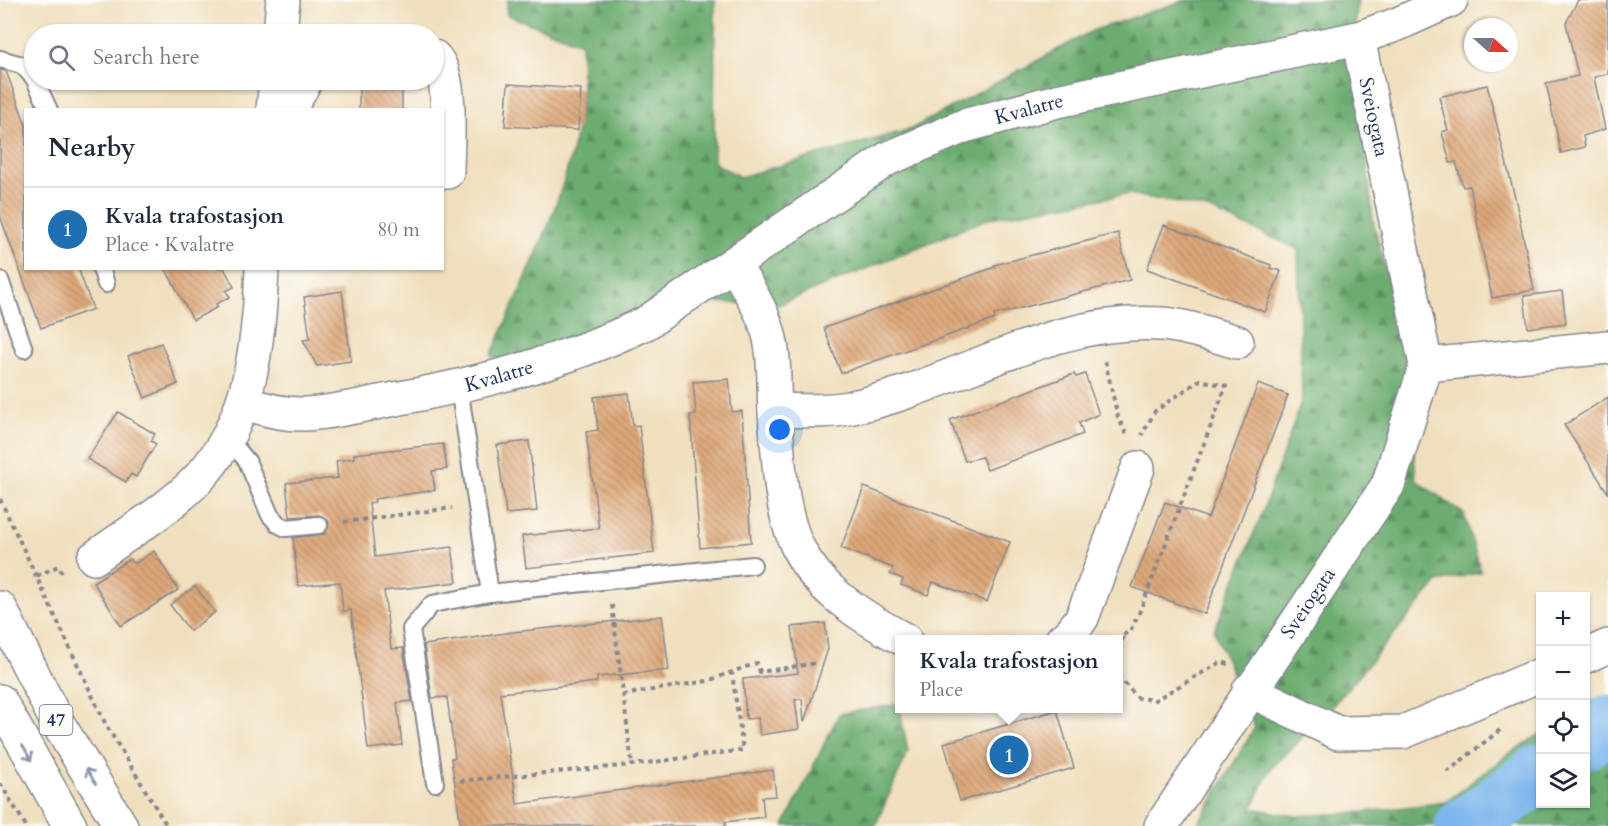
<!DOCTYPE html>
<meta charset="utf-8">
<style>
:root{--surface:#fff;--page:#f2f2f3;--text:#1f2937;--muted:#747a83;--line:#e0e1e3;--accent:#1f6fb2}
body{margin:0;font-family:Cardo,serif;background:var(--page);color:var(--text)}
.controls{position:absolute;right:18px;bottom:18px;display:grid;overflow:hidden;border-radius:0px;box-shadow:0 2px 4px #0004}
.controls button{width:54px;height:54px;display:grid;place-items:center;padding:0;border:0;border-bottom:2px solid var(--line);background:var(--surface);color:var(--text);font:30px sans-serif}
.compass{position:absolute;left:1464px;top:18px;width:54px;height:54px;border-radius:50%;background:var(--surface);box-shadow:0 2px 4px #0004;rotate:111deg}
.you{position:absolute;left:780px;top:430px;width:21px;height:21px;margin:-15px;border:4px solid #fff;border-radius:50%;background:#1a73e8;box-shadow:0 0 0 9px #1a73e833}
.badge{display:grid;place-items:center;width:39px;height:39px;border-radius:50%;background:var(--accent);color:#fff;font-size:20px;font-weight:700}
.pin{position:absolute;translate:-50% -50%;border:3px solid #fff;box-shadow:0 2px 6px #0006}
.popup{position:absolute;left:895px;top:635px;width:228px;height:78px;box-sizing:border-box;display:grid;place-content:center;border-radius:0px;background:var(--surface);filter:drop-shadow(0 2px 4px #0005);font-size:20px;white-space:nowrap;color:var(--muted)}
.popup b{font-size:22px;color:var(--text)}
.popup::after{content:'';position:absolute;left:50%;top:100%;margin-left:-12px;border:12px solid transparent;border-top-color:var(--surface)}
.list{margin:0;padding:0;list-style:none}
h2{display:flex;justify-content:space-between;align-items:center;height:78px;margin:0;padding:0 24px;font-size:26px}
h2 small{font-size:20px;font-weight:400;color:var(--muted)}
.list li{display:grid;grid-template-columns:39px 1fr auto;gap:18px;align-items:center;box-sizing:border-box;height:84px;padding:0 24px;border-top:2px solid var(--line)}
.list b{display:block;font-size:22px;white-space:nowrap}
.list p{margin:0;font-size:20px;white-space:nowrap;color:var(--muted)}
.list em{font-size:20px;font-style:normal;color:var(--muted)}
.icon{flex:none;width:33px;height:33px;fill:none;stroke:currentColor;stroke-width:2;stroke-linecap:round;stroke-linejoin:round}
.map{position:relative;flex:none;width:1608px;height:826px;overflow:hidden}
.search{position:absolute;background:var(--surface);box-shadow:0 2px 4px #0004;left:24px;top:24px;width:420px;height:66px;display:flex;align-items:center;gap:15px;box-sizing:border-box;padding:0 21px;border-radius:33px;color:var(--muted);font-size:22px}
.panel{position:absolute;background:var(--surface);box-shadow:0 2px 4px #0004;left:24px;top:108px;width:420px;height:162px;border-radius:0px}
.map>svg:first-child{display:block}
</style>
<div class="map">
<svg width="1608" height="826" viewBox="0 0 1608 826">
<defs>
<pattern id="forest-firs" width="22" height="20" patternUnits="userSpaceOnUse" patternTransform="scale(1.5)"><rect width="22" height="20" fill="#6cac70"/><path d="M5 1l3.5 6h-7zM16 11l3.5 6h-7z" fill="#588c5f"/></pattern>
<pattern id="building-back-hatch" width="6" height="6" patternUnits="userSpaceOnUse" patternTransform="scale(1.5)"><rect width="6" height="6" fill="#dea879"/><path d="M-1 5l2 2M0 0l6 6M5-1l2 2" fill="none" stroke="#b38966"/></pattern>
</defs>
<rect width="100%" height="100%" fill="#fdfcf7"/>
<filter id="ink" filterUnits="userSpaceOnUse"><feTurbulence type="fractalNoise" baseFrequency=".0167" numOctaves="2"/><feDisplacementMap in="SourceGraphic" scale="12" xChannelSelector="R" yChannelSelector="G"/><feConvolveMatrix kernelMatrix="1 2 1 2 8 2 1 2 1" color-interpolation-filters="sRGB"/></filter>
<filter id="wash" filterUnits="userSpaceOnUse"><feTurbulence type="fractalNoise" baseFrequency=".008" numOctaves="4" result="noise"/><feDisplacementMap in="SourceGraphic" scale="24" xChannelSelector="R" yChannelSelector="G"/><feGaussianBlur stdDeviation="1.35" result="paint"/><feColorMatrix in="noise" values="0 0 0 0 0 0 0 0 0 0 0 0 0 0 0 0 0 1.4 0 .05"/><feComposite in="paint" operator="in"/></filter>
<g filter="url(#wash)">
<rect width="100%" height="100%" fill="#f0dfbe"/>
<g fill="url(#forest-firs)" stroke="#446e67" stroke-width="1.5">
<path d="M507 0H715L714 163 740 177 911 129 1092 31 1186 0H1358L1356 18 1359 86 1373 220 1408 361 1416 480 1464 514 1481 572 1438 582 1331 708 1269 771 1251 811 1257 809 1296 816 1365 812 1446 802 1507 755 1540 734V804H1586V707L1608 697V826H1197L1255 727 1214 631 1263 511 1302 399 1298 249 1208 209 1129 194 989 218 778 305 714 302 615 339 520 366 491 356C525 277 567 199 580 112 584 90 581 66 581 43L507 15Z"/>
<polygon points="899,704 908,752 875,826 784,826 839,714"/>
</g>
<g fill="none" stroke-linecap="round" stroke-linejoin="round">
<g stroke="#7bb6ec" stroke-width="58">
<polyline points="1586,740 1608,724"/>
<polyline points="1464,826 1469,825 1540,773"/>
</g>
</g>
<g id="blocks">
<g fill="url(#building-back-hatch)">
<polygon points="1578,0 1608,0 1608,74 1594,77 1605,129 1583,136 1585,147 1561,153 1546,83 1578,76 1566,23"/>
<polygon points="0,70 6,71 26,125 26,268 78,268 93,309 41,328 0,216"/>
<rect x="359" y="80" width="43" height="30"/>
<polygon points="508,84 581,89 578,130 505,126"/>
<polygon points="1487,85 1517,206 1534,290 1492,298 1470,186 1463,187 1456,162 1450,163 1442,132 1448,130 1439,97"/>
<polygon points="1164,225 1271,265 1270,268 1281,271 1265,312 1147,269"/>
<polygon points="1118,233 1130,280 994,315 995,319 841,373 824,328 995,267 994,265"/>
<polygon points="165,268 224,268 234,287 226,291 230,297 216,304 218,307 193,320"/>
<polygon points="342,291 351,361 317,366 303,340 310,339 304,297"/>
<polygon points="1562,291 1566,323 1528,328 1524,296"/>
<polygon points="161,343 178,384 145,398 128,356"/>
<polygon points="1074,374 1076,377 1085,374 1099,414 1079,423 1083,434 987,470 982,457 965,461 950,420"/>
<polygon points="729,379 732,412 742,411 751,542 700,548 690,415 696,415 693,382"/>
<polygon points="1258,384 1288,395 1205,614 1132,587 1165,502 1208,518"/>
<polygon points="629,393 633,426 639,425 654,553 526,568 522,536 599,528 586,432 598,430 594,397"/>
<polygon points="1608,397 1608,493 1564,425"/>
<polygon points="118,412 155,434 151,441 156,444 136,477 131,474 126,482 87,459"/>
<polygon points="529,441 537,511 506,514 497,445"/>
<polygon points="443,444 447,469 432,471 435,490 374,499 375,502 369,503 375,557 452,547 457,582 384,591 391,649 403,648 412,701 397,703 402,745 368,749 351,610 343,611 340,582 298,586 293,538 325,534 329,523 327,519 319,515 290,517 286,483 338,478 336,461 354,458 354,454"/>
<polygon points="864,487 1010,542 987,602 933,582 928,595 901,585 903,579 890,574 893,568 841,548"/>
<polygon points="154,551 178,590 121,626 93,582 130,559 134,564"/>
<polygon points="195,586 215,612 190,631 170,605"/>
<polygon points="662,616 669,670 597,677 597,682 500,693 517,804 773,770 776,796 762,797 764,817 725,822 726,826 461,826 451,758 455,758 447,697 432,698 424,645 513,632"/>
<polygon points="825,623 828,649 804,722 802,699 795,700 799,729 760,735 758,718 746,719 743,679 798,673 792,627"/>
<polygon points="1057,710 1074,768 960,801 944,743"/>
</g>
</g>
</g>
<g filter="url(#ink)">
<use href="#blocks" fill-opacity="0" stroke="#86878e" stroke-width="1.5"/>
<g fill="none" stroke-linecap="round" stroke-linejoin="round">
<defs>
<g id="lane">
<polyline points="0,59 22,65 34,78"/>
<polyline points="35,80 49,110"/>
<polyline points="101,268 106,284"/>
<polyline points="0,280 24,349"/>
<polyline points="459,387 490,593"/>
<polyline points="227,437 247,461 270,515 278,524 286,528 319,525"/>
<polyline points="435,783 411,629 432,604 490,593 753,565"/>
</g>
<g id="street">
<polyline points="280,34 283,0"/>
<path d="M434 57C454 76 447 144 447 172"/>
<polyline points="273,110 276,80"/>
<polyline points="289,110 306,80"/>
<path d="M734 264C745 284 759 304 766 325 776 352 773 382 775 411 783 537 787 577 905 640"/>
<polyline points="1426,365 1608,347"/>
<path d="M243 402C262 409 284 415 305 414 333 413 362 405 390 400 478 384 565 362 646 323L887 159 964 126 1057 101 1358 38 1398 24 1451 0"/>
<path d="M775 410C799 410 824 413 848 408 954 387 1049 316 1162 324 1187 326 1213 335 1237 342"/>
<path d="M94 558C128 533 166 511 196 481 251 425 259 343 262 268"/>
<polyline points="1062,640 1069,635 1082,618 1138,468"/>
<polyline points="1586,656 1608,646"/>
<polyline points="1249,690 1338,733 1403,732 1540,675"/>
<polyline points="1161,826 1388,485 1426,365 1358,38"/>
</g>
<g id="primary">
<polyline points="0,608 57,722 121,826"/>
<polyline points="0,701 70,826"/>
</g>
</defs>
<use href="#lane" stroke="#86878e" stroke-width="20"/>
<use href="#street" stroke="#86878e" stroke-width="36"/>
<use href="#primary" stroke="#86878e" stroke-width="36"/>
<g stroke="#86878e" stroke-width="4" stroke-dasharray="4.5 4.5" stroke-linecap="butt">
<polyline points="1105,361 1118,417 1127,436"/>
<polyline points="0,499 106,725 167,826"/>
<polyline points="344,522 452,508"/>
<polyline points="37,576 58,566 64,576"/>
<polyline points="612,605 632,765"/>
<polyline points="1123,635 1130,631 1140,611 1226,386 1200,380 1155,411 1142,435"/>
<polyline points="1118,668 1123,635"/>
<polyline points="1118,676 1138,698 1155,700 1221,662 1229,664"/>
<polyline points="623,695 707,681 757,663 760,672 817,663"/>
<polyline points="1447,772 1500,730"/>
<polyline points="460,781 632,765 743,750 732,673"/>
<polyline points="0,783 26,826"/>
</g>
<use href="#lane" stroke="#fff" stroke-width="16"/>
<use href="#street" stroke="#fff" stroke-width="33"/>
<use href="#primary" stroke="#fff" stroke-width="33"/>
</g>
<defs><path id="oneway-shaft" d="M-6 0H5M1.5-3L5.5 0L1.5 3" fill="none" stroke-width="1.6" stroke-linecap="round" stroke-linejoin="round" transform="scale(1.5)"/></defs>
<g stroke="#8d97ae">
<use href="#oneway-shaft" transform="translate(27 753) rotate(60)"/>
<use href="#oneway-shaft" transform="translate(91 776) rotate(-122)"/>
</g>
</g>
<g text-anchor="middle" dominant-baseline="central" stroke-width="4.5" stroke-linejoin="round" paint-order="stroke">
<rect fill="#fdfcf7" stroke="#5f6c8c" stroke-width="1.5" x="39.5" y="705" width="33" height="30" rx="4.5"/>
<g font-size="18" font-weight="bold" fill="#1b2f5e">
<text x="56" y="720">47</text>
</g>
<g font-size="20" fill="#1b2f5e" stroke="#fdfcf7">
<text transform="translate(1029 109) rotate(-15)">Kvalatre</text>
<text transform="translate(1374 117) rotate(78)">Sveiogata</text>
<text transform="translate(499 376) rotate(-16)">Kvalatre</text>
<text transform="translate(1308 603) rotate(-56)">Sveiogata</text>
</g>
</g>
</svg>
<div class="controls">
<button>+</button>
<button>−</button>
<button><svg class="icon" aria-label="locate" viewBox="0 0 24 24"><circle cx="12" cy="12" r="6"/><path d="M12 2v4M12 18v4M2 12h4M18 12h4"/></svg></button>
<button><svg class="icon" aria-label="layers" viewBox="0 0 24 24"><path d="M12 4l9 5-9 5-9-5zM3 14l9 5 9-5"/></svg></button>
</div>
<svg class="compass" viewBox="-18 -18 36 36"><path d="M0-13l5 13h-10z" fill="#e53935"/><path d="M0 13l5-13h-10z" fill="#747a83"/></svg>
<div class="you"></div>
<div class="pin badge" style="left:1009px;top:755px">1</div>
<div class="popup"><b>Kvala trafostasjon</b>Place</div>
<div class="search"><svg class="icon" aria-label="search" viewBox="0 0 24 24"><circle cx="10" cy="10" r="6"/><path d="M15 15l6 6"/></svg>Search here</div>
<section class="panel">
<h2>Nearby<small></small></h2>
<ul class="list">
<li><span class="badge">1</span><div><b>Kvala trafostasjon</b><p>Place · Kvalatre</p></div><em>80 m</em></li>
</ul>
</section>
</div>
